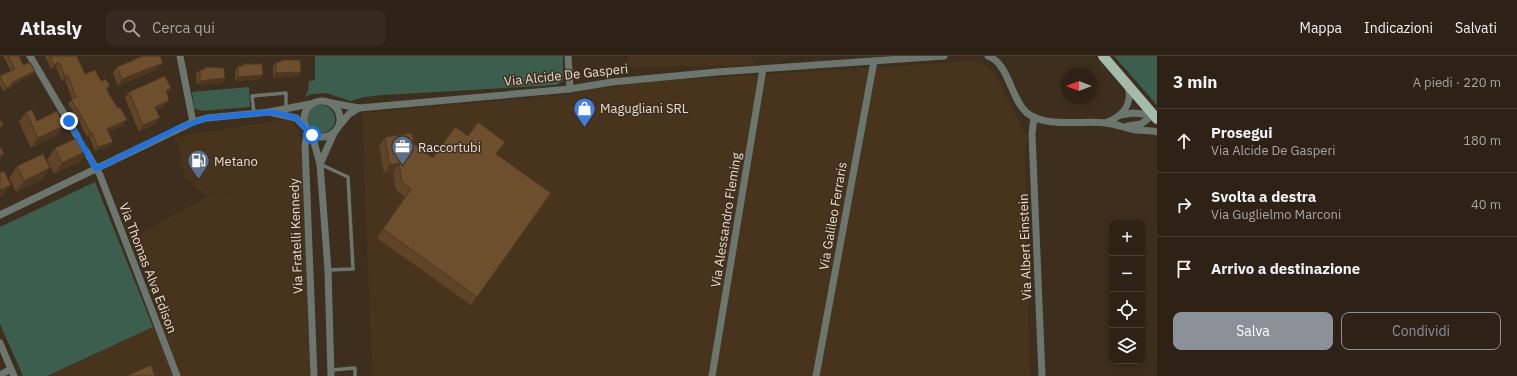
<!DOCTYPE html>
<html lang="it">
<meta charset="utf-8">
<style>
:root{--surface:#2e2216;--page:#362a1f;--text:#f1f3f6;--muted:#a7a4a1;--line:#493f35;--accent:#8c9099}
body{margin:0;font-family:"IBM Plex Sans",sans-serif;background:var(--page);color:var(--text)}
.controls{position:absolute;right:12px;bottom:12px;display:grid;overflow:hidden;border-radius:8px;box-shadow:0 2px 10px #0003}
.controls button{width:36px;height:36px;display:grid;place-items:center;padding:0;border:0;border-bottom:1px solid var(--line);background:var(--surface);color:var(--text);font:20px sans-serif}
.compass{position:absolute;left:1061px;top:12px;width:36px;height:36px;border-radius:50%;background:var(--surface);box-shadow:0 2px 10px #0003;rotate:270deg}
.stop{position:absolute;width:12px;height:12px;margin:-9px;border:3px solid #1a73e8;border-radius:50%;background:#fff}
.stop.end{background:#1a73e8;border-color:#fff;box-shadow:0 1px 4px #0008}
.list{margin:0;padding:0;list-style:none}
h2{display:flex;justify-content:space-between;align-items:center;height:52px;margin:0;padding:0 16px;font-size:17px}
h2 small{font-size:13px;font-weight:400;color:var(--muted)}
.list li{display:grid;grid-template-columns:26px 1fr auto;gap:12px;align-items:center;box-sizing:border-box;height:64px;padding:0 16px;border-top:1px solid var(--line)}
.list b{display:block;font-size:15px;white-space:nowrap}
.list p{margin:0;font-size:13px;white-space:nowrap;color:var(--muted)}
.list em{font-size:13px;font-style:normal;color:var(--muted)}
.actions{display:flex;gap:8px;padding:12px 16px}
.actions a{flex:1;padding:9px 0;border:1px solid var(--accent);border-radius:8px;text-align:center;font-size:14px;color:var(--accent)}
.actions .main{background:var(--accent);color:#fff}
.icon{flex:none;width:22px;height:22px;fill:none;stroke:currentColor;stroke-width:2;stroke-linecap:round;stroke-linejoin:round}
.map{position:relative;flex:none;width:1157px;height:320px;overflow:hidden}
header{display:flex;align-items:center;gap:24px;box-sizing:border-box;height:56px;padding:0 20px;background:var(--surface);border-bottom:1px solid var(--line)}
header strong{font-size:19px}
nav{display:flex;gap:22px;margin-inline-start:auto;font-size:14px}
.search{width:280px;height:36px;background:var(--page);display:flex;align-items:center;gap:10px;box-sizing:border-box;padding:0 14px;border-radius:8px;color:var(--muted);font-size:15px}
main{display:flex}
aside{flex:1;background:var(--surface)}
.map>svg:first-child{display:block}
</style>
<header>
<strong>Atlasly</strong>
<div class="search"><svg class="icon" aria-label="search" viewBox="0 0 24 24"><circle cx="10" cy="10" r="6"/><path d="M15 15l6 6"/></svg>Cerca qui</div>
<nav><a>Mappa</a><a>Indicazioni</a><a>Salvati</a></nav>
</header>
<main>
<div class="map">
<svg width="1157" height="320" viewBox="0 0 1157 320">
<rect width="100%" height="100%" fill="#3e2e1d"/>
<g fill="#48331c">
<polygon points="627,0 752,0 754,9 628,11"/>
<polygon points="975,5 987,9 995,18 1028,83 1025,90 1030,320 372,320 362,57 570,38 621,29 658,25"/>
<polygon points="281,64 289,64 294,67 299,75 304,126 311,320 48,320 171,263 137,180 209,139 244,134 206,139 184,121 187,117 178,109 182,101 175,82 192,78"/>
</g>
<g fill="#3b5e4e">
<polygon points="315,0 563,0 563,25 556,29 384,39 364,41 351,45 326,37 312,38 305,41 308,35 309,25 315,24"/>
<polygon points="1114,0 1157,0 1157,49"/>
<polygon points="249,31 250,51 201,55 194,52 192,36"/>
<circle cx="321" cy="63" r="14"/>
<polygon points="95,126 153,271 47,320 23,320 0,268 0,171"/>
</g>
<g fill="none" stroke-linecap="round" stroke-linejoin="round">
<g stroke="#6b766f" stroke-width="3.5">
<polyline points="254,57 252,40 286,37 286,53"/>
<polyline points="320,108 348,121 353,213 328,214"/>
<polyline points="331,314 355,312 355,320"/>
</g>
<g stroke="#6b766f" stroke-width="7">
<polyline points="30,0 100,119 177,320"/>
<polyline points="180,0 193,66"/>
<polyline points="568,0 570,33"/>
<path d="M988 0C1009 7 1011 44 1027 57 1045 72 1084 64 1106 67 1116 68 1125 72 1136 74 1143 75 1150 74 1157 76"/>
<circle cx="322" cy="63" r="18"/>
<polyline points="331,47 359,52 349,58 339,70"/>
<polyline points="359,52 570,33 612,26 717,16 944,0"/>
<polyline points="1120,59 1133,57 1153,59"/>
<polyline points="1034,61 1032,78 1042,320"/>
<path d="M1105 67C1122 61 1133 49 1128 30"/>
<polyline points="1128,70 1141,68 1153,59"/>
<polyline points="305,71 296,62 269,56 310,48"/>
<polyline points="308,75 305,89 314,320"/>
<polyline points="309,77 314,86 320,108 334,77"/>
<polyline points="320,108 328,214 331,320"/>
<polyline points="0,159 193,66 207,62 269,56"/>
<polyline points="0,287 14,320"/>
<polyline points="0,319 11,313"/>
<polyline points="712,320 763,13"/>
<polyline points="816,320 874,5"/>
</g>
<polyline stroke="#a4baab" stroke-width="10" points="1103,0 1157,63"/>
</g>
<g fill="#5f4427">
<polygon points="3,0 19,0 23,9 35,15 32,19 12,29 10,33 3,35 0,29 0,20 11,15"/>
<polygon points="45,0 77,0 85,18 101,25 107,34 124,69 108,76 110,90 95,95 89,80 87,81 77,61 68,48 72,43 65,24 62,25 56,11 51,13"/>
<polygon points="281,4 301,16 298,20 273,22 273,11 276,6 280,6"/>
<polygon points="243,8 263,19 260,23 235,25 235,14 238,10 242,10"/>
<polygon points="117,11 158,13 118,30 113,17"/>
<polygon points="205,11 225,22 222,27 197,29 196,18 200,14 203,13"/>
<polygon points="171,32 167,38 164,51 157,54 156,68 139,76 125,42 129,36"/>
<polygon points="26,56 37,65 64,70 57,79 31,92 19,66"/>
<polygon points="385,81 414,88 433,102 496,98 551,137 471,249 377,182 405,141 396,134 393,116 384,117 379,90"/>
<polygon points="55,92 88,94 80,106 54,118 47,104"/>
<polygon points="17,110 42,124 16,136 9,122"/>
</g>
<g fill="#4d3720">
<polygon points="59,6 56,11 51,13 54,9"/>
<polygon points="163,7 158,13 118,30 122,23"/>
<polygon points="35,15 32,19 12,29 10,33 3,35 11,27"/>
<polygon points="301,16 298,20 273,22 276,17"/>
<polygon points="68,19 65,24 62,25 65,21"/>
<polygon points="263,19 260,23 235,25 238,21"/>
<polygon points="225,22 222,27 197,29 200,25"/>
<polygon points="171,32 167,38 166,35"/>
<polygon points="168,45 164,51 151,57 155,51"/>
<polygon points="160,62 156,68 139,76 143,69"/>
<polygon points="127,64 124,69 104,78 107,73"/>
<polygon points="64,70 57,79 31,92 38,82"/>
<polygon points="92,76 89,80 87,81 90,77"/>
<polygon points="113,86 110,90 95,95 98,91"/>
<polygon points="88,94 80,106 54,118 62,107"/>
<polygon points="4,98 0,104 0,100"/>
<polygon points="399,107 393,116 384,117 390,109"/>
<polygon points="50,112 42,124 16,136 24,125"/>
<polygon points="11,129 3,140 0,142 0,134"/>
</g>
<g fill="#6e4f2d" stroke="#4d3720">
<polygon points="8,0 19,0 23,9 30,6 35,15 11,27 12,29 6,32 0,20 15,13"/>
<polygon points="50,0 77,0 85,18 95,14 101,25 106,23 110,30 107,32 108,36 118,52 120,51 127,64 107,73 113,86 98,91 92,76 90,77 80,57 71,44 76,41 68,19 65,21 59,6 54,9"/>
<polygon points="143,0 160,0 163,7 122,23 117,11"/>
<polygon points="281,4 300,4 301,16 276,17 276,6 281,6"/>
<polygon points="243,8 262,8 263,19 238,21 238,10 243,10"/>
<polygon points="205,11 224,12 225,22 200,25 200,14 205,13"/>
<polygon points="165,20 171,32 166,35 169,43 168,45 155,51 160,62 143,69 129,36"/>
<polygon points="32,54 37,65 57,55 64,70 38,82 26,56"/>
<polygon points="1,64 3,70 0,72 0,65"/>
<polygon points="478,66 505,86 496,98 551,137 477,241 383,173 411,133 402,126 399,107 390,109 385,81 412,77 414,88 433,102 455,71 468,80"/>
<polygon points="81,80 88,94 62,107 55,92"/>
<polygon points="0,90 4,98 0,100"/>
<polygon points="43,98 50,112 24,125 17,110"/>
<polygon points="4,115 11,129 0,134 0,117"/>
<polygon points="151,309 155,320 126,320"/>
</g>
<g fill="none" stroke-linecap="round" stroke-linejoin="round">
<polyline stroke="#1a73e8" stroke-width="5" points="69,65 96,113 178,72 207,62 269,56 282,58 296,62 312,79"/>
</g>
<defs>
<symbol id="shop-pin" viewBox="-11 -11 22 30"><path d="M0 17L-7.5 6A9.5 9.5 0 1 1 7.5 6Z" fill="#3f7fe0" stroke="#3e2e1d"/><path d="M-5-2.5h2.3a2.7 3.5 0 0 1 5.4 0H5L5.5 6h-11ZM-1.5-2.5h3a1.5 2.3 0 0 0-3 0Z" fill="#fff"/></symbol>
<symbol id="office-pin" viewBox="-11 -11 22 30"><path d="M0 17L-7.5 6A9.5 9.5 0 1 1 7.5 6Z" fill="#5c6f8a" stroke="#3e2e1d"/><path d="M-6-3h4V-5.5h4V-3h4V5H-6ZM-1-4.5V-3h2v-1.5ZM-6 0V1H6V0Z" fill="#fff"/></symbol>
<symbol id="fuel-pin" viewBox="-11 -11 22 30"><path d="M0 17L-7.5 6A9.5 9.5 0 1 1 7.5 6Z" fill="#5c6f8a" stroke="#3e2e1d"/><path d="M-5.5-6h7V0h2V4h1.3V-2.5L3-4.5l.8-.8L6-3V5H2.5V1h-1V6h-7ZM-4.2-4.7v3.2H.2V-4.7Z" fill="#fff"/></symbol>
</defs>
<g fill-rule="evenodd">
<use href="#shop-pin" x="572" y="40" width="25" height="34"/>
<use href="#office-pin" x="390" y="78" width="25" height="34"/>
<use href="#fuel-pin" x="186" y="92" width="25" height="34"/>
</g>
<g text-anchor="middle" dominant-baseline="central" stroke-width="3" stroke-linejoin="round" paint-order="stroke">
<g font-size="13" fill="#e8ddd3" stroke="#3e2e1d">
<text transform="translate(566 19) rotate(-6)">Via Alcide De Gasperi</text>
<text transform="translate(833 160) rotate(-80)">Via Galileo Ferraris</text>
<text transform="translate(726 164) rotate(-81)">Via Alessandro Fleming</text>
<text transform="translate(296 180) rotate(-92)">Via Fratelli Kennedy</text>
<text transform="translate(1025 191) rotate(-92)">Via Albert Einstein</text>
<text transform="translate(148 212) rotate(69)">Via Thomas Alva Edison</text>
</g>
<g font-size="13" fill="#e8ddd3" stroke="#3e2e1d" text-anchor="start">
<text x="600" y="52">Magugliani SRL</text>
<text x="418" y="91">Raccortubi</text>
<text x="214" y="105">Metano</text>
</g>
</g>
</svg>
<div class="controls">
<button>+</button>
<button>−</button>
<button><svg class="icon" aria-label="locate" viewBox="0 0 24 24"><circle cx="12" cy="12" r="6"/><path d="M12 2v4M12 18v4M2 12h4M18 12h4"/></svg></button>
<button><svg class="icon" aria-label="layers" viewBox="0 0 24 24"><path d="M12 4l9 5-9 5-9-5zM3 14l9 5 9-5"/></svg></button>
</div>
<svg class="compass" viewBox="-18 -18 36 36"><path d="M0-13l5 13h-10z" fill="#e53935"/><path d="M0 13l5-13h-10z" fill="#a7a4a1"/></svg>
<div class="stop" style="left:312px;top:79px"></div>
<div class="stop end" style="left:69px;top:65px"></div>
</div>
<aside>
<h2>3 min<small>A piedi · 220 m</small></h2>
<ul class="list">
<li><svg class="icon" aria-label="ahead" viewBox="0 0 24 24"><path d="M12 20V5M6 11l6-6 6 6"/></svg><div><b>Prosegui</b><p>Via Alcide De Gasperi</p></div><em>180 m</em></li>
<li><svg class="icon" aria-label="right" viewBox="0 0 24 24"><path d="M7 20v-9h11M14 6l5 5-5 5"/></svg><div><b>Svolta a destra</b><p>Via Guglielmo Marconi</p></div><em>40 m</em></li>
<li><svg class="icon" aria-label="arrive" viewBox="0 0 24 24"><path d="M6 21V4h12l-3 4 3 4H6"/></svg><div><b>Arrivo a destinazione</b></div></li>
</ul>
<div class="actions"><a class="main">Salva</a><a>Condividi</a></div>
</aside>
</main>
